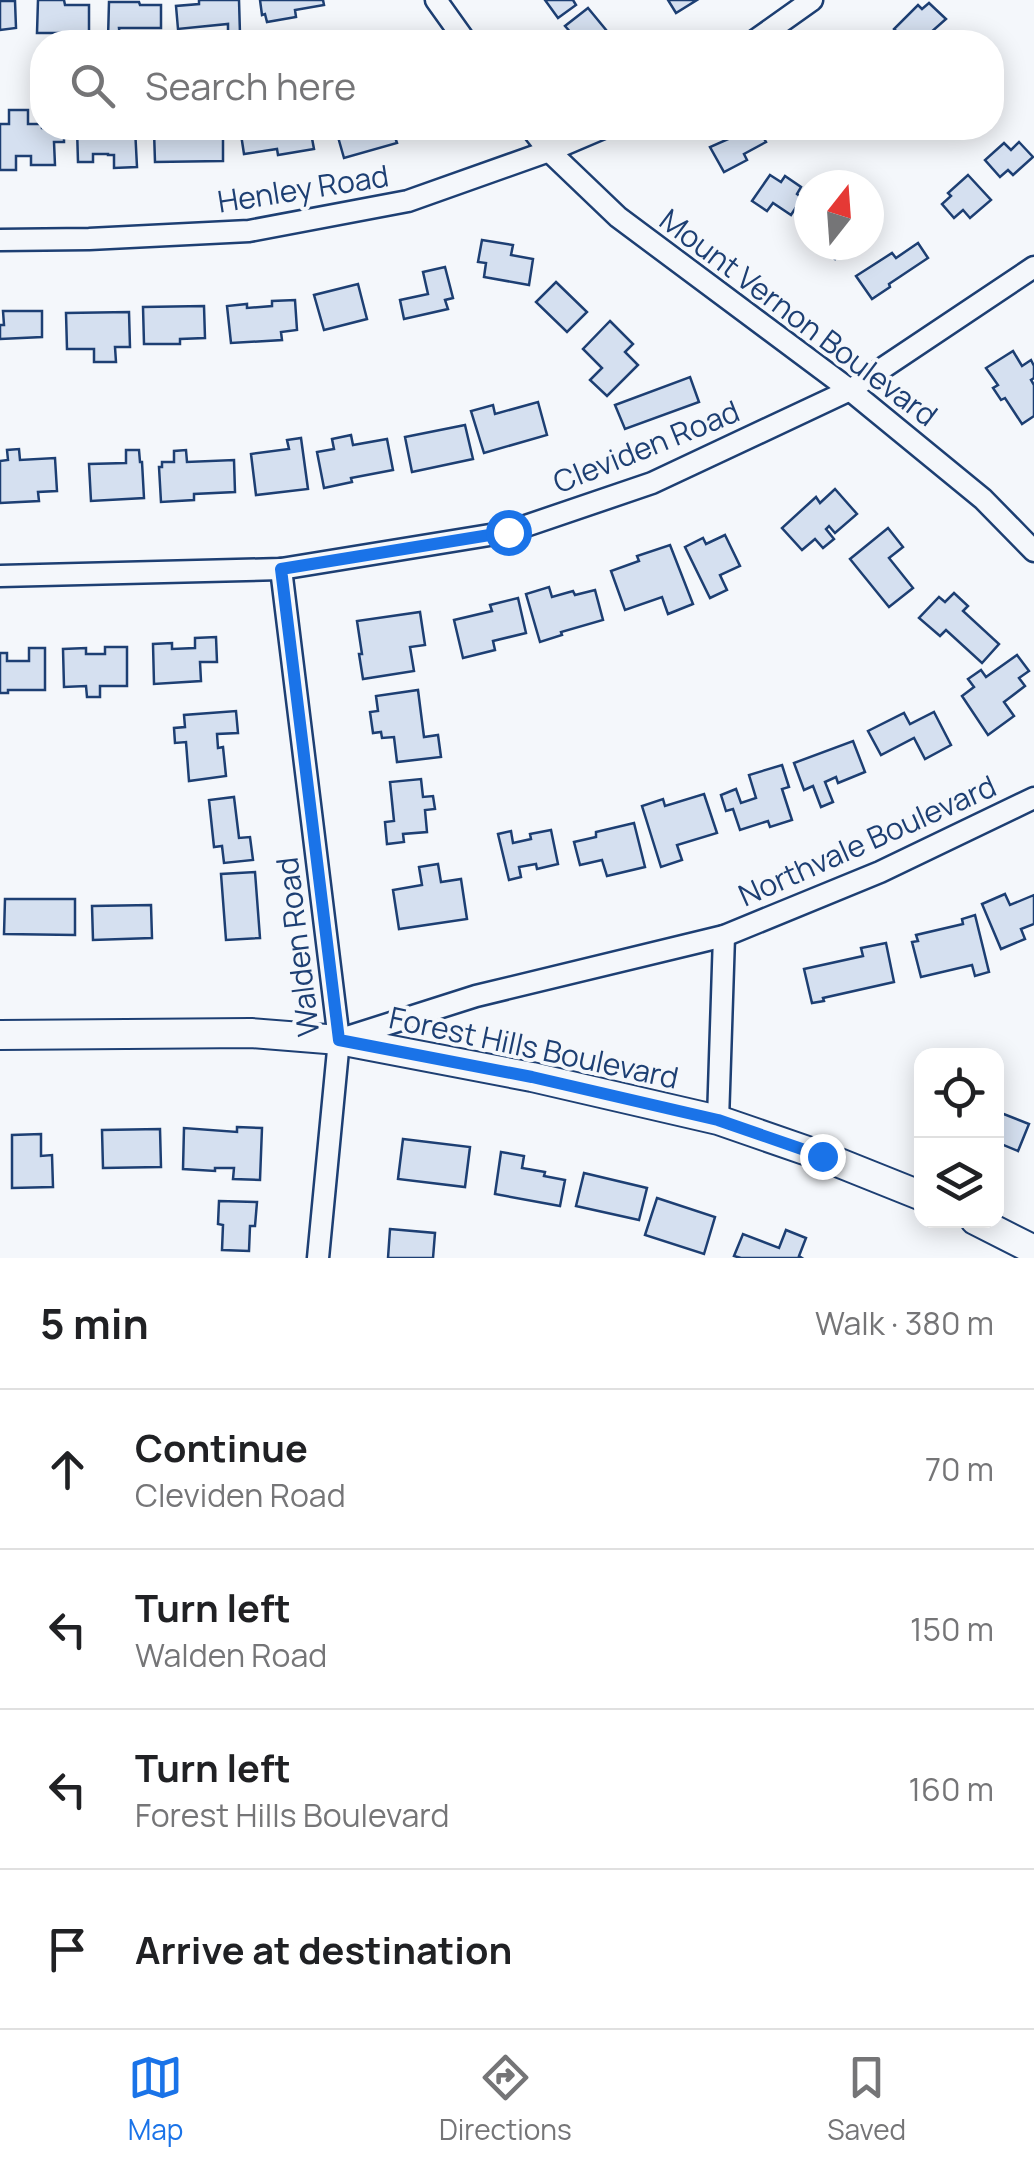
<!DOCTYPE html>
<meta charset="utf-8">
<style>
:root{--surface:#fff;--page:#f2f2f2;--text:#202124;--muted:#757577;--line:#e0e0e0;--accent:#1a73e8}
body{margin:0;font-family:Manrope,sans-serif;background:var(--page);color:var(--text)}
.controls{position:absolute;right:30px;bottom:30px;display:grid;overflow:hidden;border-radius:20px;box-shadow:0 5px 25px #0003}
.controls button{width:90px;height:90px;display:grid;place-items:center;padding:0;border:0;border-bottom:2px solid var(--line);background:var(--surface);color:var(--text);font:50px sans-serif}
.compass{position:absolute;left:794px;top:170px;width:90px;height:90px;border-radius:50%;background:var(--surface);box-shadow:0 5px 25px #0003;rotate:17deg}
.stop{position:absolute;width:30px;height:30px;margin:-22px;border:8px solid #1a73e8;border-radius:50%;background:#fff}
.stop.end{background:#1a73e8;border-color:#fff;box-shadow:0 2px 10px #0008}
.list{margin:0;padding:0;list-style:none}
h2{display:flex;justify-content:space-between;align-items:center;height:130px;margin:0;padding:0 40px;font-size:42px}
h2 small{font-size:32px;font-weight:400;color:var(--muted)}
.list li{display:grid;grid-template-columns:65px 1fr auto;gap:30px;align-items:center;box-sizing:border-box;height:160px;padding:0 40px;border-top:2px solid var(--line)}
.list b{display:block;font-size:38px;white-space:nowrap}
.list p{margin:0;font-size:32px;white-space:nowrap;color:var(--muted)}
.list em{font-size:32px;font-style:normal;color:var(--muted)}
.icon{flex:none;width:55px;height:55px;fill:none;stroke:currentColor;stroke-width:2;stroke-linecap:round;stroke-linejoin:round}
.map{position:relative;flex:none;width:1034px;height:1258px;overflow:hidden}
.search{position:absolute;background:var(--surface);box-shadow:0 5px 25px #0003;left:30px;right:30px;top:30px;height:110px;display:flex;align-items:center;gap:25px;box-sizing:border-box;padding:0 35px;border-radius:40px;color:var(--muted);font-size:38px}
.sheet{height:770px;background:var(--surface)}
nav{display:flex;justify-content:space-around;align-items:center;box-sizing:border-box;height:140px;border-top:2px solid var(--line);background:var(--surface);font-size:28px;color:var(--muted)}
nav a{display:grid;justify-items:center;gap:5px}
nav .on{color:var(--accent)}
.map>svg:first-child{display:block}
</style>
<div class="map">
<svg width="1034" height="1258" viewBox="0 0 1034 1258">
<rect width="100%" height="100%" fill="#f4f7fb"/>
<g fill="#d5e0f0" stroke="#1d3f73" stroke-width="2.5">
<polygon points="38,0 64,0 65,5 89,5 89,33 37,33"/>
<polygon points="199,0 239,0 240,34 228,35 228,24 178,29 176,6 199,4"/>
<polygon points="260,0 323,0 324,5 295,10 296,17 267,22 265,14 262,15"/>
<polygon points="545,0 573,0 576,5 558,18"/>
<polygon points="668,0 697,0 676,13"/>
<polygon points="0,1 15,1 16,28 0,30"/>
<polygon points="109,2 139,2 140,5 161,5 161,28 119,28 120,39 108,39"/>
<polygon points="929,3 946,19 920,42 907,42 894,29 918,5 922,9"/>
<polygon points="588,8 616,42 579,42 565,26"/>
<polygon points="9,110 28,110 28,124 42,124 42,128 64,128 64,142 54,142 55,165 31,165 31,156 16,156 16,170 0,170 0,124 9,124"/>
<polygon points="77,128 135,128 137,167 114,168 114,155 108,155 108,154 93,154 93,162 78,162"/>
<polygon points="240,128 307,128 308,134 311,133 314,149 278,155 277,149 244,154"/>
<polygon points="345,128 392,128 397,143 344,158 336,130"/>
<polygon points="753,128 758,128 766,142 744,154 747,160 724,172 710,147"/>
<polygon points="223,129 223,161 155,162 154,131"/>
<polygon points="1019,142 1033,157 1013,175 1008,170 1000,177 985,160 1004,143 1011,150"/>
<polygon points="770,175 781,182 785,176 801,187 797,194 802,198 791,215 773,203 767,211 752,201"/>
<polygon points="968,175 991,200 970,218 963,210 954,218 942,204 951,196 948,193"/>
<polygon points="482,240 513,245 511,255 533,259 529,285 484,277 486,263 478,262"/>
<polygon points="918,243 928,258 889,284 890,287 872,299 856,276 892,253 896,258"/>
<polygon points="826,245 846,245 835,259 823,250"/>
<polygon points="445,267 453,298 445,300 448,309 404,319 400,300 428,294 423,272"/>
<polygon points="556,282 587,312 567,332 536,302"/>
<polygon points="358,284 367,319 324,330 314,295"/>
<polygon points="295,300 297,330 281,332 282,340 231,343 227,306 247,304 247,308 272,306 272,301"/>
<polygon points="204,306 205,338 180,339 180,344 144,344 143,307"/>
<polygon points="3,311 42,311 42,337 0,339 0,325 4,325"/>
<polygon points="129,312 130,347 115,347 116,362 94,362 94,349 67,349 66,313"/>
<polygon points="610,321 633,344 625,352 638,365 607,396 590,380 602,368 583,349"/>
<polygon points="1013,351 1022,366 1031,360 1034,366 1034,378 1031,380 1034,385 1034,416 1022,424 1005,398 1001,400 993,388 998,385 986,368"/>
<polygon points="690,377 699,402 625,429 615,405"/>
<polygon points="538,402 547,435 484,453 471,411 493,405 495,414"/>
<polygon points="465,425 473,459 412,472 405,437"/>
<polygon points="351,435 353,445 387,439 393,470 351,478 352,482 324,488 317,452 334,449 332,439"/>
<polygon points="301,438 308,489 256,495 251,454 289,449 287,440"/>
<polygon points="19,449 20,460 55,458 57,491 38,492 39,501 0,503 0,461 8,460 7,450"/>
<polygon points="126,450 139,450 140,462 142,462 144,498 91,501 89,464 126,463"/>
<polygon points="186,450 187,462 234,460 235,492 194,494 194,500 161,502 159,467 162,467 162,462 174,462 174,451"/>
<polygon points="835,489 857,514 835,533 829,526 826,529 834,539 823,548 815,539 802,550 782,528 816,497 820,503"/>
<polygon points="888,528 903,547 889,558 913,588 889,607 850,559"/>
<polygon points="725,535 740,566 720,575 727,590 710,598 685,547 703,538 706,544"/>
<polygon points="670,545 693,604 668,614 662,597 625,610 611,571 639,561 637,556"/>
<polygon points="549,587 552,597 573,591 575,595 595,590 603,620 561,632 562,635 540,642 526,594"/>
<polygon points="954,593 968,606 963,611 999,644 982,663 946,630 940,636 919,618 939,597 945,602"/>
<polygon points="518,598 526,633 493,641 495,650 463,658 454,620 492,611 490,605"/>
<polygon points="420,612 425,645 410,647 414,671 363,679 359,654 362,654 357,621"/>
<polygon points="216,637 217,662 200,662 201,681 154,684 153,644 172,643 172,649 195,648 195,638"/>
<polygon points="105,647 127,647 127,686 100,686 100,697 87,697 86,686 64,687 63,649 86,648 86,654 105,654"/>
<polygon points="29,648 45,648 45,690 8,690 8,693 0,693 0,653 7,653 7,661 29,661"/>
<polygon points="1017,655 1029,671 1019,678 1025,686 1004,702 1014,716 988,735 962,696 974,687 968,679 981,670 986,677"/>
<polygon points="418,690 424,737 438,735 441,757 397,762 394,737 382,738 381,732 373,733 370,712 378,711 376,696"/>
<polygon points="236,711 238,733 217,734 218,748 223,747 226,776 189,781 186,742 175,743 174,728 185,727 184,715"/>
<polygon points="934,712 951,745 925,759 914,738 881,755 868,731 904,713 910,724"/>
<polygon points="853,741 865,772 838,783 836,777 825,782 833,802 821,807 813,786 804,790 794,763"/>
<polygon points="782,765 789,787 782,789 792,820 770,827 768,821 740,830 733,809 726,811 721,795 736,789 741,803 756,798 749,775"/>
<polygon points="421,779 423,797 433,796 435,809 425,810 427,832 403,834 404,842 387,844 385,822 394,821 390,782"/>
<polygon points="704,794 717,833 677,845 682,860 661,867 642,806 663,799 665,806"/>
<polygon points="234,797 239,838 250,837 253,860 224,863 222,846 214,847 209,800"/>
<polygon points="634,823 645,867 607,876 602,860 580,865 574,842 596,837 596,832"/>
<polygon points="551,830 558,864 537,869 536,864 519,867 521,877 509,880 498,834 511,831 513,843 531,839 530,834"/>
<polygon points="438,864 441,882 461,879 467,919 399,929 393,890 422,885 419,867"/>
<polygon points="255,872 260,938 226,940 221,874"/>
<polygon points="1005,894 1010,905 1034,895 1034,924 1021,929 1025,939 1001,949 982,904"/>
<polygon points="5,899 75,899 75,935 4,934"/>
<polygon points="151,905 152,938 93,940 92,906"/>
<polygon points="975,915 989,972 975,976 972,965 921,977 912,942 918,941 916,935 963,924 962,919"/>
<polygon points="886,943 894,982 823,998 824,1001 812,1003 804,969 863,956 861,948"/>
<polygon points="996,1111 1029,1124 1018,1151 996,1142"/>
<polygon points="237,1127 262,1128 260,1180 233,1179 234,1168 215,1168 215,1171 183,1169 184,1128 237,1132"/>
<polygon points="160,1129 161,1167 103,1168 102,1130"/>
<polygon points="41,1134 41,1156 52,1155 53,1187 12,1188 12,1135"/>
<polygon points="403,1139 470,1147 465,1187 398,1179"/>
<polygon points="501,1152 524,1156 522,1168 545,1172 544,1176 565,1180 560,1206 495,1194"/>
<polygon points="584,1173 647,1188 639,1220 576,1206"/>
<polygon points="657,1198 715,1217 704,1254 645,1235"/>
<polygon points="219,1201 257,1202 255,1226 250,1226 249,1251 222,1250 223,1225 218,1224"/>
<polygon points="390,1229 435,1233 433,1258 388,1258"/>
<polygon points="786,1230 806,1238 799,1256 802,1258 741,1258 734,1256 743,1234 779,1248"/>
</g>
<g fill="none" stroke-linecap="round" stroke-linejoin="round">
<defs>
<g id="street">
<polyline points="436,0 466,42"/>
<polyline points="753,42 812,0"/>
<polyline points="531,128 549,151 618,217 850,390 983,499 1034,551"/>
<polyline points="0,240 89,239 249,231 408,201 549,151 603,128"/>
<polyline points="281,569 339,1040 318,1258"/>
<polyline points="0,576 281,569 508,532 652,483 850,390 1034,267"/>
<polyline points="341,1039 476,996 724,936 880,872 1034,798"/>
<polyline points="718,1120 724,936"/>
</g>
<g id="secondary">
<polyline points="0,1035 251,1033 339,1040 532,1077 718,1120 822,1156 922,1196"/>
<polyline points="975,1220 1034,1250"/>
</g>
</defs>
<use href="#street" stroke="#1d3f73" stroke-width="25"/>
<use href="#secondary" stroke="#1d3f73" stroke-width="32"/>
<use href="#street" stroke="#f4f7fb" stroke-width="20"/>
<use href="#secondary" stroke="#f4f7fb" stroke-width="28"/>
</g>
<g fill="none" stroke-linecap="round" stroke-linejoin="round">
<polyline stroke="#1a73e8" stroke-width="12" points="508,532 281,569 339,1040 532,1077 718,1120 822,1156"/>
</g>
<g text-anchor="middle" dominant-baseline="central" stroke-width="8" stroke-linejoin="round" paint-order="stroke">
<g font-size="30" fill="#1d3f73" stroke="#f4f7fb">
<text transform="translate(303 188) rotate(-9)">Henley Road</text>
<text transform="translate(799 317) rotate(37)">Mount Vernon Boulevard</text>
<text transform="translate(646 446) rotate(-22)">Cleviden Road</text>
<text transform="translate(867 840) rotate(-24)">Northvale Boulevard</text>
<text transform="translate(297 947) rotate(-97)">Walden Road</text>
<text transform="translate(534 1047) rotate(12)">Forest Hills Boulevard</text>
</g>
</g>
</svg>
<div class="controls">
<button><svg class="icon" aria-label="locate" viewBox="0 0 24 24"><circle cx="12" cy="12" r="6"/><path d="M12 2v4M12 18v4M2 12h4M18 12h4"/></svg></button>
<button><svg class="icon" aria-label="layers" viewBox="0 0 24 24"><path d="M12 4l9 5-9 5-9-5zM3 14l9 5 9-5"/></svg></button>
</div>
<svg class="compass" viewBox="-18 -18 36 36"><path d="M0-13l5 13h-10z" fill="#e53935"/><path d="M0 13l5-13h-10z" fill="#757577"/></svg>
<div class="stop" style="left:508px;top:532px"></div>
<div class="stop end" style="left:822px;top:1156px"></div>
<div class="search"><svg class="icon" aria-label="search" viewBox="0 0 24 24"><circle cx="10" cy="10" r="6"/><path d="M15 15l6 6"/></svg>Search here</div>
</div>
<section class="sheet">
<h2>5 min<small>Walk · 380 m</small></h2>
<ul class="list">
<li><svg class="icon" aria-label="ahead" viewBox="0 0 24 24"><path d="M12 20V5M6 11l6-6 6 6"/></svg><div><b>Continue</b><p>Cleviden Road</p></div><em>70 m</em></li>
<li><svg class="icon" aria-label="left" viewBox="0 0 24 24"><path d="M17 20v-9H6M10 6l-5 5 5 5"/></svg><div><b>Turn left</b><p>Walden Road</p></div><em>150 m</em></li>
<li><svg class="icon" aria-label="left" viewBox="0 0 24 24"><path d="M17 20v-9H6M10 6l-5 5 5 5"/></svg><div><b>Turn left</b><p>Forest Hills Boulevard</p></div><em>160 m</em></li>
<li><svg class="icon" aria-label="arrive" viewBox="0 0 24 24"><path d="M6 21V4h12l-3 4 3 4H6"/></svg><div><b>Arrive at destination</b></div></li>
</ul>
</section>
<nav>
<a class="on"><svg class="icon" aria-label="map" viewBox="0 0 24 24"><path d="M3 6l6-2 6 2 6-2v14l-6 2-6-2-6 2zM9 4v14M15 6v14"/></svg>Map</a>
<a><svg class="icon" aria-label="directions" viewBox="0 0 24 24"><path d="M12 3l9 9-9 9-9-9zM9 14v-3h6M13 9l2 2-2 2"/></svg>Directions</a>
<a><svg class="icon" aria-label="saved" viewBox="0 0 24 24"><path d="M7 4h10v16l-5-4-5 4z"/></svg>Saved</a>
</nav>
